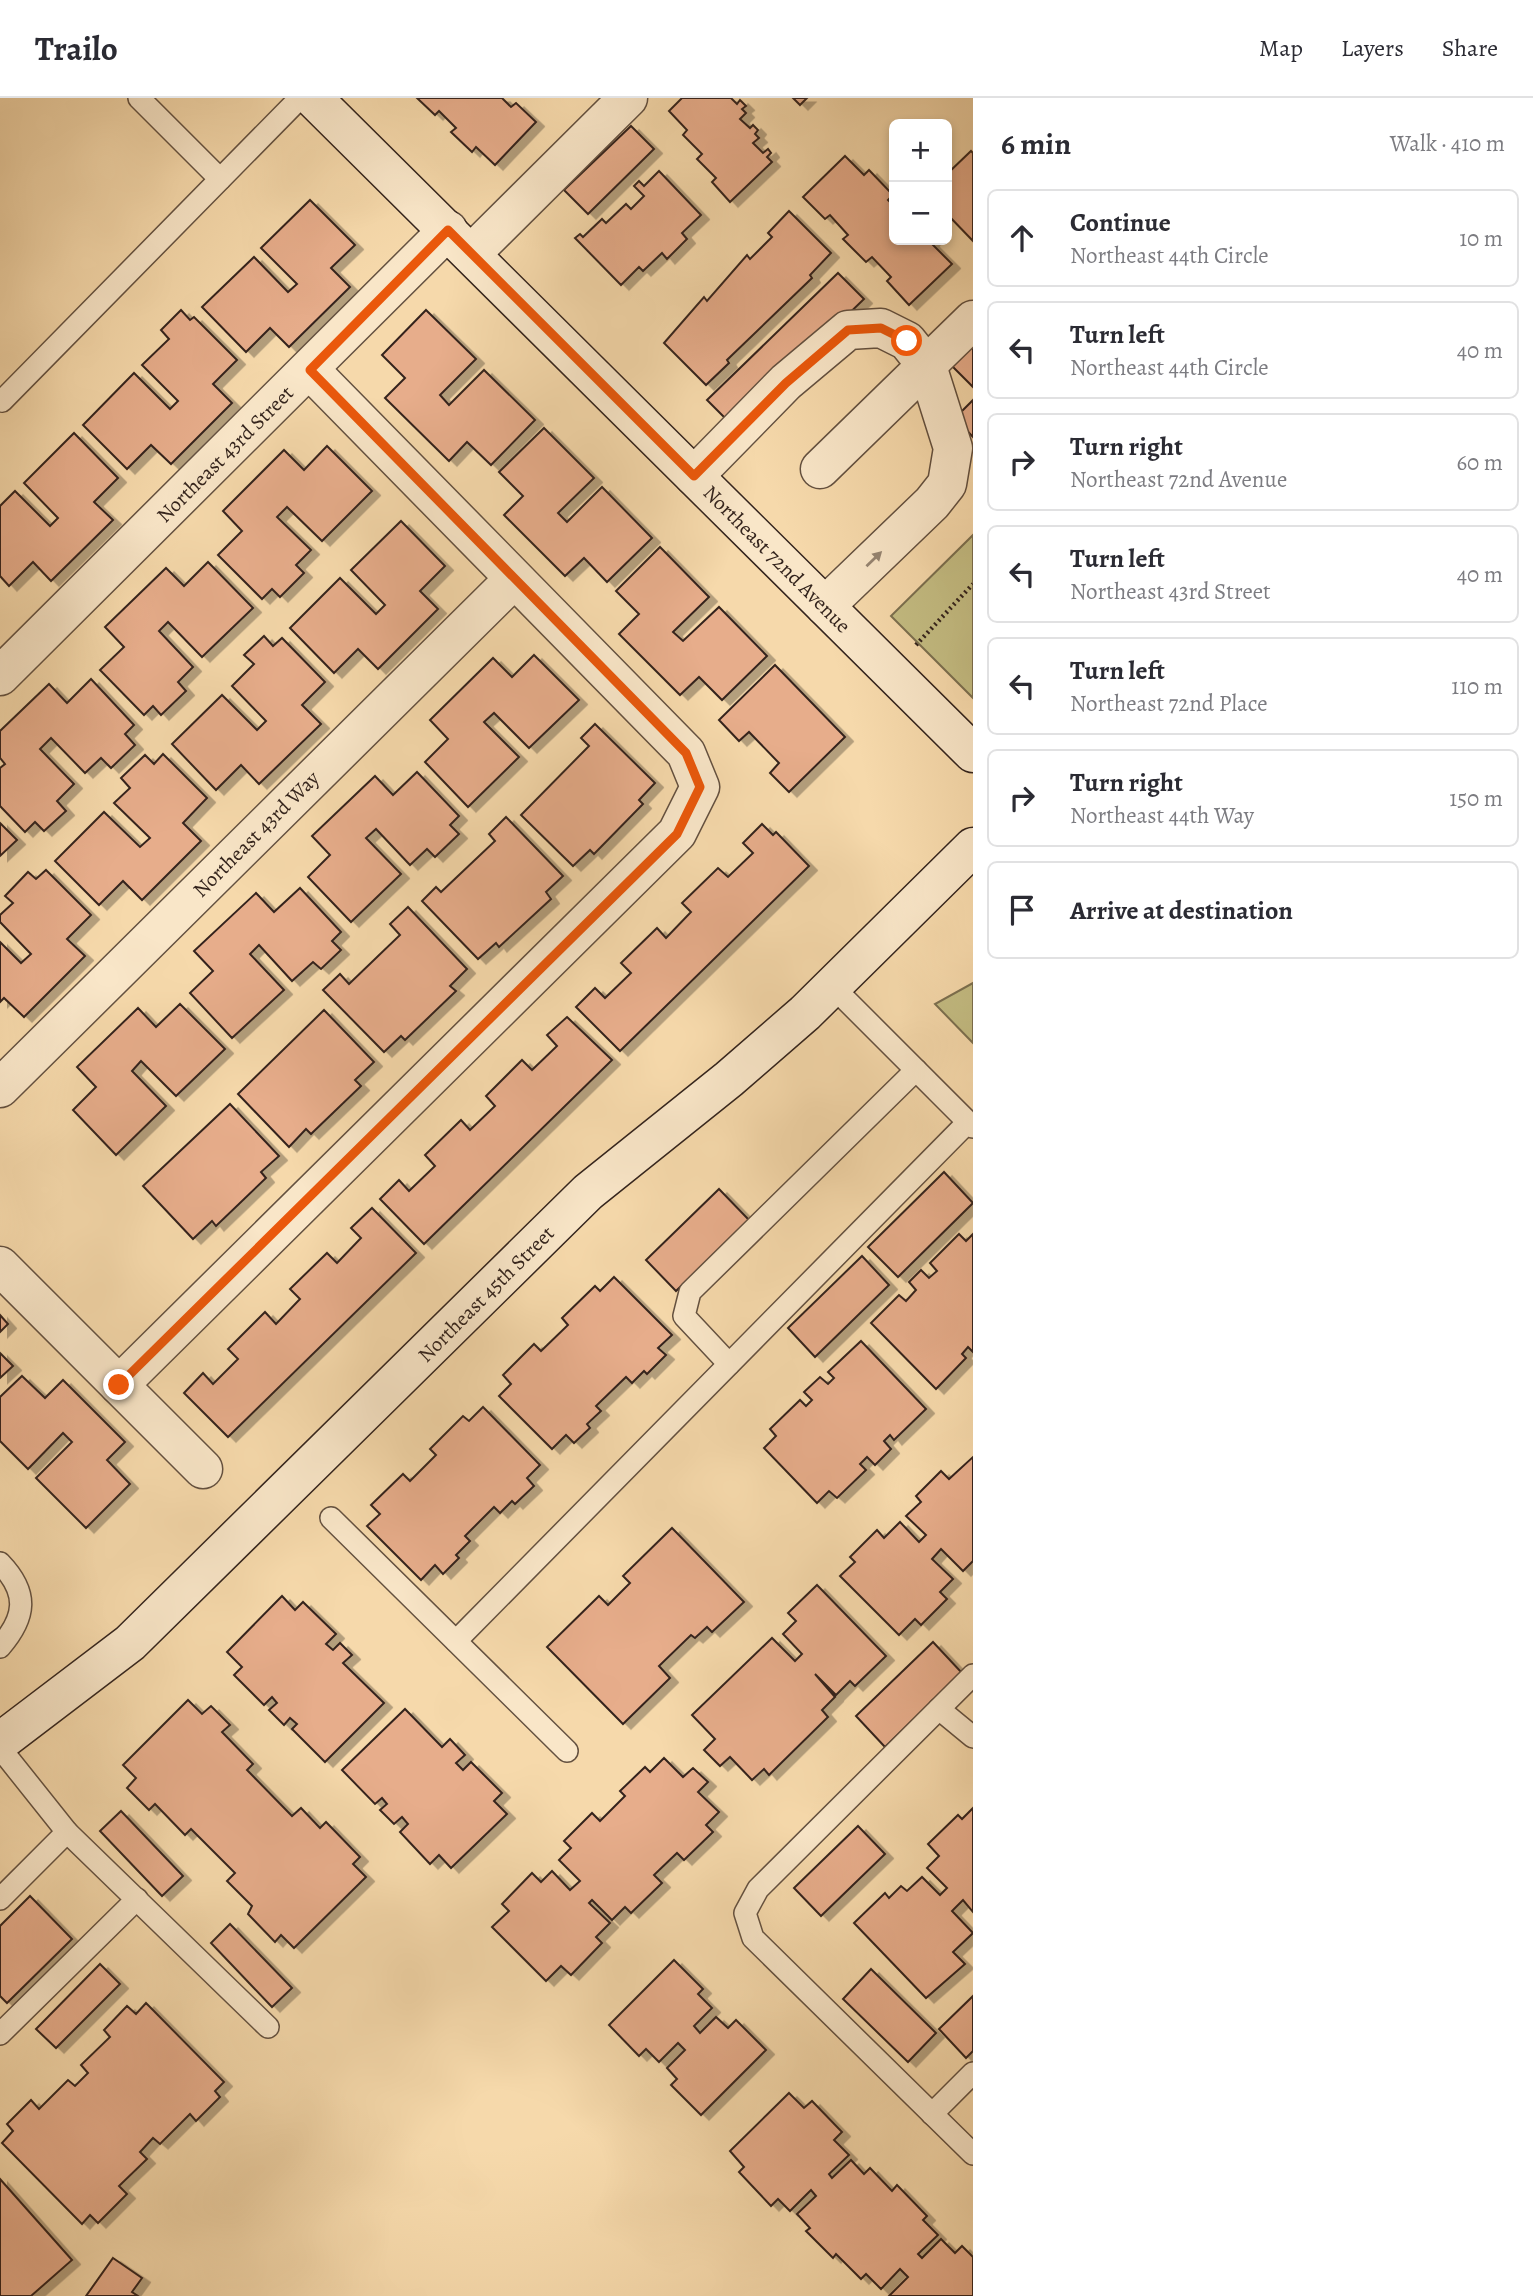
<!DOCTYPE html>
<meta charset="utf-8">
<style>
:root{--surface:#fff;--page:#f7f7f7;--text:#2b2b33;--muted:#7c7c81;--line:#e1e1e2}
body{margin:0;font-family:Alegreya,serif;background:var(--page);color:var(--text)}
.controls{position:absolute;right:21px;top:21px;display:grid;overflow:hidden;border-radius:10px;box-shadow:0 4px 10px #0003}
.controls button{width:63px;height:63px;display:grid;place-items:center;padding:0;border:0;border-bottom:2px solid var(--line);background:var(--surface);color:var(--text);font:35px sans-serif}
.stop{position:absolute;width:21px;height:21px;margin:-16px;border:5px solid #ea580c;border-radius:50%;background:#fff}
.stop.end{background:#ea580c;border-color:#fff;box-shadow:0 2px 7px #0008}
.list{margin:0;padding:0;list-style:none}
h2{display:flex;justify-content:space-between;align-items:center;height:91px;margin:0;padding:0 28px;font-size:30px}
h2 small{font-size:23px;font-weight:400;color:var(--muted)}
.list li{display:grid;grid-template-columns:46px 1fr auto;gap:21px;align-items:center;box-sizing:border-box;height:98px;margin:0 14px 14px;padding:0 14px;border:2px solid var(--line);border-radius:10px}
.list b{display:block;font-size:26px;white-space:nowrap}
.list p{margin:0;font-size:23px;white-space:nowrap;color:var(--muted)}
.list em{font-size:23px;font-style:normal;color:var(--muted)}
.icon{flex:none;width:38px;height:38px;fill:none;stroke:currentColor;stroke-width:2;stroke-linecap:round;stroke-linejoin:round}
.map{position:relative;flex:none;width:973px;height:2198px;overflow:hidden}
header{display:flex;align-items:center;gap:42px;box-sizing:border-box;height:98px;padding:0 35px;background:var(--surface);border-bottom:2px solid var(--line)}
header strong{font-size:33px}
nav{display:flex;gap:38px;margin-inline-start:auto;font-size:24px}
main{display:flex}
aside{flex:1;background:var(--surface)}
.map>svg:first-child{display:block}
</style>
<header>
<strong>Trailo</strong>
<nav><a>Map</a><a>Layers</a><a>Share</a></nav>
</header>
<main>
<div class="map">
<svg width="973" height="2198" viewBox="0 0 973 2198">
<defs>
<filter id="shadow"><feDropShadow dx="8" dy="4.5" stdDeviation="0" flood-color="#0004"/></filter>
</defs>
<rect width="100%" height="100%" fill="#f6d9ab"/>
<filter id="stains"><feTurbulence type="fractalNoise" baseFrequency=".00286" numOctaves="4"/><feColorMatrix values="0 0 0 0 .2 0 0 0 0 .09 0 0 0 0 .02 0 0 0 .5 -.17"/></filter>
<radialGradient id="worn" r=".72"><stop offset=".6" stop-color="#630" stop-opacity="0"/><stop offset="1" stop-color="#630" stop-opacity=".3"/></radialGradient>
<g fill="#c4bd83" stroke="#7c7050" stroke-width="2">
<polygon points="973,437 973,600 891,518"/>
<polygon points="973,885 973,945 935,906"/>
</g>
<g fill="#e7ad8b" stroke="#34241d" stroke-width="2" filter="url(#shadow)">
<polygon points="417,0 502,0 511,9 516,5 536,24 495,67 476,49 472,54 451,34 456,30 439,13 435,17"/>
<polygon points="682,0 731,0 737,6 740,2 746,8 742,11 746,15 740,21 750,30 753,27 758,32 755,36 759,40 753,45 763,55 768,51 771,55 767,59 772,64 730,104 712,84 716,80 697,61 702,56 683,37 687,32 669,13"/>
<polygon points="793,0 807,0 800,7"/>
<polygon points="631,28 654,51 588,116 564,92"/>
<polygon points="971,53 973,55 973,143 947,116 947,76"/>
<polygon points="845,58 864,77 869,72 893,97 888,102 894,108 894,142 932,142 930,144 952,166 909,207 887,183 891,179 872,159 866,164 843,141 848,137 830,117 825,121 803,99"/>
<polygon points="659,73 701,117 682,135 687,141 667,161 662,155 643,173 639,169 621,187 575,140 580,136 583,139 602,121 606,125 626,106 631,111 644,98 634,88 639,83 644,88"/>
<polygon points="310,102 355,147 331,170 350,189 289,249 270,230 246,254 202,209 254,159 288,194 297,186 261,150"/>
<polygon points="789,113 831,155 810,177 812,180 727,262 729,265 706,287 664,245 704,199 707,203 747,157 750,161 772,139 768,135"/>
<polygon points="838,175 864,201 733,328 707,302"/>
<polygon points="181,212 190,222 194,219 237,262 213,286 232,305 171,366 151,347 127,371 83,327 134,275 170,311 178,303 142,267 169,241 161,232"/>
<polygon points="426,212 476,261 440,297 449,307 484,272 535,322 491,367 467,344 449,363 385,300 405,280 382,257"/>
<polygon points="973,243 973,289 950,266"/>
<polygon points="973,302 973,339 955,320"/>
<polygon points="544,330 594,380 558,415 567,424 602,389 652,440 607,484 584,460 565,478 504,417 523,398 499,374"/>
<polygon points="74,335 118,380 94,404 113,422 51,483 33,464 9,488 0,478 0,408 15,393 50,428 58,420 24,385"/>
<polygon points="327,348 372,393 322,443 287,409 277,419 311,452 296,467 304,475 280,499 272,491 262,501 218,457 242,433 223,413 284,352 304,372"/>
<polygon points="401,423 445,468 420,493 438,511 378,571 358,551 334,575 290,530 340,480 376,516 385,507 351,472"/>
<polygon points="660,449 709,499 673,534 683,543 719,509 767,558 722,602 699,579 680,597 619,536 639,516 616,493"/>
<polygon points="208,464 253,510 202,559 168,524 159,533 193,569 178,584 186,593 161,617 153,608 144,617 100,572 124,549 105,529 166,470 184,488"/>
<polygon points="264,538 273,548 282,540 325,584 302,607 321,626 259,686 241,667 216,692 172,646 222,597 257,632 266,623 232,588 254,566 244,557"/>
<polygon points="534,557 579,602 529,650 494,615 484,624 519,659 468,709 425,664 448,641 430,622 493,560 512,579"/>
<polygon points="775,567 845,639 789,694 770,675 779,665 749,634 739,643 719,622"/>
<polygon points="91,581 134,627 125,636 135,647 111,670 101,660 85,675 51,640 40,651 74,686 57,703 66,713 44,733 35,724 25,734 0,708 0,670 5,666 0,660 0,633 49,586 67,605"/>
<polygon points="595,626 655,685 639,702 643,706 594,756 590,752 573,768 521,717 589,648 581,640"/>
<polygon points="163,656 207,700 183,725 201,743 142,802 123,783 99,807 55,763 104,714 140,749 150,740 114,705 130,690 121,680 145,657 154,666"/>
<polygon points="417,674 459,718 450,727 459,736 435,759 427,751 410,767 376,731 366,740 401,776 351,824 308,779 330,757 312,738 375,678 393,697"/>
<polygon points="506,719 563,778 546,794 551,801 499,849 496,845 478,861 422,803 436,789 441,794 495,743 489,736"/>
<polygon points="0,725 17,742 0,758"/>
<polygon points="762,726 773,737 776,734 809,768 620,953 576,909 595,890 605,900 631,875 621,865 657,830 666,840 691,814 682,805 718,770 728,779 753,755 743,745"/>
<polygon points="46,772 91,817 67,841 85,858 24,919 4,900 0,904 0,844 21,865 31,856 0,824 0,817 13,805 5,798 28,774 36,781"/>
<polygon points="300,790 341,834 332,843 341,852 321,871 313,864 292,883 259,847 250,856 284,892 232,940 190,895 213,873 194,853 256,795 274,814"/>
<polygon points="408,809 467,871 450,888 456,893 405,942 401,938 384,954 323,892 340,876 349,886 400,837 390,826"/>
<polygon points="180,906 225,951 176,998 141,963 132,973 166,1008 116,1057 73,1012 96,989 77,969 138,910 156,929"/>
<polygon points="324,912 374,964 355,982 361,988 311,1036 306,1031 289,1049 238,996"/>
<polygon points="567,919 612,962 424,1146 380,1101 399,1082 409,1093 435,1068 425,1057 461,1022 470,1032 495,1008 486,998 522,962 532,972 557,948 547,937"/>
<polygon points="230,1006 279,1058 261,1074 266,1080 216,1128 212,1123 193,1141 143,1088"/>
<polygon points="944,1074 973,1105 898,1179 868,1149"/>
<polygon points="719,1091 749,1122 676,1193 646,1162"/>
<polygon points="372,1110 416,1155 228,1339 184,1295 203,1275 213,1286 238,1261 228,1251 265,1214 276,1226 300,1201 290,1191 327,1155 337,1165 361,1140 351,1130"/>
<polygon points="959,1136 966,1143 973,1136 973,1254 968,1249 962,1256 966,1260 936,1291 871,1225 899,1197 906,1203 916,1192 909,1184 921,1172 929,1180 937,1173 930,1165"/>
<polygon points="862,1158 889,1187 815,1259 788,1230"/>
<polygon points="614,1179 672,1237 658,1250 666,1257 647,1276 644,1273 632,1285 626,1279 596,1308 601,1313 587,1326 590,1330 574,1345 566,1337 552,1351 499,1298 511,1286 503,1277 534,1246 541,1253 568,1227 562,1220 595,1188 600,1193"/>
<polygon points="0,1217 8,1226 0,1234"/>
<polygon points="861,1243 926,1311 894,1342 890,1337 884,1343 891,1351 875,1367 867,1359 860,1366 866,1372 837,1400 829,1393 817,1405 764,1350 776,1338 770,1331 800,1302 806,1308 812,1302 804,1294 820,1279 828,1286 834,1280 828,1274"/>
<polygon points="0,1255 13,1268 0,1280"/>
<polygon points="22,1278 45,1300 63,1282 125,1344 107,1362 130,1386 86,1430 36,1380 72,1344 63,1335 28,1371 0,1343 0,1299"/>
<polygon points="483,1309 540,1367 527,1380 534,1388 515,1406 512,1403 500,1415 494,1409 465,1438 470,1443 456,1457 459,1460 443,1476 435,1467 421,1482 367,1428 380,1416 371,1407 403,1376 410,1383 436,1357 430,1351 463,1318 469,1323"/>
<polygon points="973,1359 973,1463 963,1473 941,1451 932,1461 953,1481 940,1494 947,1501 921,1527 915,1521 899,1537 840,1478 855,1464 850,1459 877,1432 884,1440 900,1424 919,1444 926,1437 906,1418 921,1404 916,1398 941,1373 949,1381"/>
<polygon points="672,1430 744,1504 712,1534 707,1529 695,1540 691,1537 659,1568 670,1580 623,1626 547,1549 599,1498 608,1507 630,1485 623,1478"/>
<polygon points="817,1487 886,1558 855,1588 850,1583 836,1597 815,1576 835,1599 822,1612 828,1619 769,1677 764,1671 752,1682 730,1659 720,1668 704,1652 715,1641 692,1617 772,1540 795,1563 802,1556 783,1536 796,1523 788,1515"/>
<polygon points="282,1498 295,1512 303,1504 336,1536 326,1546 333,1552 340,1545 352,1557 343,1565 384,1605 325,1664 292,1631 297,1626 290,1620 284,1627 269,1612 277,1605 272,1599 264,1607 234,1577 242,1569 227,1554"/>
<polygon points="933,1544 962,1575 885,1649 856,1618"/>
<polygon points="188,1602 202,1616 211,1608 230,1627 222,1634 253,1666 247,1672 292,1718 301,1710 320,1730 326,1724 360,1759 353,1766 366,1779 294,1850 281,1837 275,1844 248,1816 252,1808 227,1783 235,1775 191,1731 185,1737 155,1706 149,1712 127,1690 136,1680 123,1667"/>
<polygon points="405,1611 442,1649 450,1641 465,1657 456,1665 463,1672 471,1664 502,1695 494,1703 507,1716 451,1770 439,1757 430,1766 400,1734 408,1726 402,1719 394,1726 380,1712 387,1706 382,1700 375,1706 342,1672"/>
<polygon points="664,1660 683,1679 693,1670 708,1684 698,1694 719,1714 706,1727 713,1734 684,1762 677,1755 654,1777 662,1785 631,1815 625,1809 612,1822 592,1802 589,1805 610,1825 596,1839 602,1845 571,1877 561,1868 546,1883 492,1829 509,1813 502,1806 532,1775 541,1784 552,1773 570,1792 580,1783 559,1762 571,1750 564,1743 592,1715 600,1723 625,1698 620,1693 645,1669 650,1674"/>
<polygon points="973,1710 973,1814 963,1802 952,1813 973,1835 953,1854 965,1866 926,1900 854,1825 885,1795 889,1800 901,1788 907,1793 922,1779 940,1797 947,1790 927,1770 939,1758 928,1746 958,1717 962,1721"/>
<polygon points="121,1713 183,1778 162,1798 100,1733"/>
<polygon points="858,1728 885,1756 821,1818 794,1790"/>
<polygon points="30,1798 72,1841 7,1905 0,1898 0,1828"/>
<polygon points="230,1826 292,1890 272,1909 211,1845"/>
<polygon points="674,1862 703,1891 698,1896 712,1910 694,1928 700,1935 716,1919 728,1930 736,1922 766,1952 701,2017 671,1987 677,1981 667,1970 685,1952 678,1945 659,1964 646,1951 639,1958 609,1927"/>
<polygon points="100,1866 120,1886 56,1950 36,1931"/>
<polygon points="871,1871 936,1935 908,1964 843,1901"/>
<polygon points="973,1898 973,1953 966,1960 939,1931"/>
<polygon points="146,1905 224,1984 215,1993 220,1999 196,2023 190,2016 160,2046 153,2040 140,2054 147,2061 119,2088 127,2096 98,2125 90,2117 82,2126 2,2045 13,2033 7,2026 31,2002 39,2011 68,1982 75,1988 88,1975 81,1967 110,1939 104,1932 127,1908 136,1916"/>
<polygon points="789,1995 804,2010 812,2003 842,2034 834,2042 849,2057 829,2076 832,2080 851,2062 864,2076 870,2070 892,2093 897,2087 927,2118 923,2122 938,2137 918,2156 922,2160 941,2141 955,2155 962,2148 973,2159 973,2198 889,2198 908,2179 900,2171 881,2191 866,2176 861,2181 836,2156 833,2160 806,2133 810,2130 797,2116 816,2098 811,2092 790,2113 778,2101 771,2108 739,2074 744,2069 730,2053"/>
<polygon points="0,2081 72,2162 31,2198 0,2198"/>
<polygon points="113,2160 142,2180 132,2194 138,2198 86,2198"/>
</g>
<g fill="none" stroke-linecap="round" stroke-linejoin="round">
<defs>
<g id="lane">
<polyline points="139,0 220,81"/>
<polyline points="0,302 2,303 300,0"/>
<polyline points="832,888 973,1029"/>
<polyline points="729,1266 684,1218 690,1194 916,972"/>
<polyline points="331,1420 567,1653"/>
<path d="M0 1465C29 1495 26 1519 0 1549"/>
<polyline points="456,1543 968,1024"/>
<polyline points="973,1577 758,1791 745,1815 753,1840 973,2056"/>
<polyline points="939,1611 973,1639"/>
<polyline points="0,1650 67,1734 268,1929"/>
<polyline points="0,1801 67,1734"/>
<polyline points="0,1936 137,1801"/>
<polyline points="932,2016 973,1975"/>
</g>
<g id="street">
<polyline points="471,156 628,0"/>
<polyline points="820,371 973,222"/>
<polyline points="694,378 786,284 848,232 881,230 907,243 927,268 953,350 947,386 932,405 825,508"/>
<polyline points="0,578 448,132"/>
<polyline points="0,990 513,482"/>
<polyline points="0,1168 203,1371"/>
<polyline points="119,1287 677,735 700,689 686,655 310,272"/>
</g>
<g id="secondary">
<polyline points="313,0 973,655"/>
<polyline points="0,1644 130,1545 588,1094 729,981 805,915 973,749"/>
</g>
</defs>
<use href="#lane" stroke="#645140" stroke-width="24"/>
<use href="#street" stroke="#645140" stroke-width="41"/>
<use href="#secondary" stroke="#34241d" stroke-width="41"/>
<polyline stroke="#34241d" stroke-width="4.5" stroke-dasharray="2 3.5" stroke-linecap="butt" points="916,547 973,486"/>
<use href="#lane" stroke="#f9e6c8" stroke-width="21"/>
<use href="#street" stroke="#f9e6c8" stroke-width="38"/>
<use href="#secondary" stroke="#f9e6c8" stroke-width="38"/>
</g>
<defs><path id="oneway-solid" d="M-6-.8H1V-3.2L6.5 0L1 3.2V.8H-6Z" transform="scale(1.75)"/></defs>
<use fill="#968572" href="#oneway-solid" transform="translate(874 461) rotate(-44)"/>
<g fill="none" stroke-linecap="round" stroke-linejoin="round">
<polyline stroke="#ea580c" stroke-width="9" points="119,1287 677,736 700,689 686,655 310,272 448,132 694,378 786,285 848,232 881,230 907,243"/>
</g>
<g text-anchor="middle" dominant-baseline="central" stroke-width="5" stroke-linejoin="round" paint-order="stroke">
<g font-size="21" fill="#34241d" stroke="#f9e6c8">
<text transform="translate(225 356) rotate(-45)">Northeast 43rd Street</text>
<text transform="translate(777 461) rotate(45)">Northeast 72nd Avenue</text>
<text transform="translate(256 736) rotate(-45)">Northeast 43rd Way</text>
<text transform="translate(486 1196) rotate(-45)">Northeast 45th Street</text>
</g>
</g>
<rect width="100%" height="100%" filter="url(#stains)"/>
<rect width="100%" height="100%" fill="url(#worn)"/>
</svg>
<div class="controls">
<button>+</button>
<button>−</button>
</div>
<div class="stop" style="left:907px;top:243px"></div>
<div class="stop end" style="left:119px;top:1287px"></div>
</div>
<aside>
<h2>6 min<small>Walk · 410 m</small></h2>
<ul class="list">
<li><svg class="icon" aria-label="ahead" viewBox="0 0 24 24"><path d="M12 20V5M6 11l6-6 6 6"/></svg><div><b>Continue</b><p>Northeast 44th Circle</p></div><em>10 m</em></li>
<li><svg class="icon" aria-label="left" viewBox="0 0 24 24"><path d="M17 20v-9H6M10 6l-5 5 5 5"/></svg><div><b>Turn left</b><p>Northeast 44th Circle</p></div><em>40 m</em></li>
<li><svg class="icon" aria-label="right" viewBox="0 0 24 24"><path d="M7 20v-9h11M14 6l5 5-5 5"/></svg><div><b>Turn right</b><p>Northeast 72nd Avenue</p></div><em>60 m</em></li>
<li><svg class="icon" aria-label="left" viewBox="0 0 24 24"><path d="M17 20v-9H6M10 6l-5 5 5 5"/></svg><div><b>Turn left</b><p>Northeast 43rd Street</p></div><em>40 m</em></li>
<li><svg class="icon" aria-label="left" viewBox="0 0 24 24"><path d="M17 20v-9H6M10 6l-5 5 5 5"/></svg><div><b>Turn left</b><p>Northeast 72nd Place</p></div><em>110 m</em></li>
<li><svg class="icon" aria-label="right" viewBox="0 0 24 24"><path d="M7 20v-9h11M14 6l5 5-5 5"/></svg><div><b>Turn right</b><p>Northeast 44th Way</p></div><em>150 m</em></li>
<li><svg class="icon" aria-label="arrive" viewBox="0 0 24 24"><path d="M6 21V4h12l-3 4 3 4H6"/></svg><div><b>Arrive at destination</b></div></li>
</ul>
</aside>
</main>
